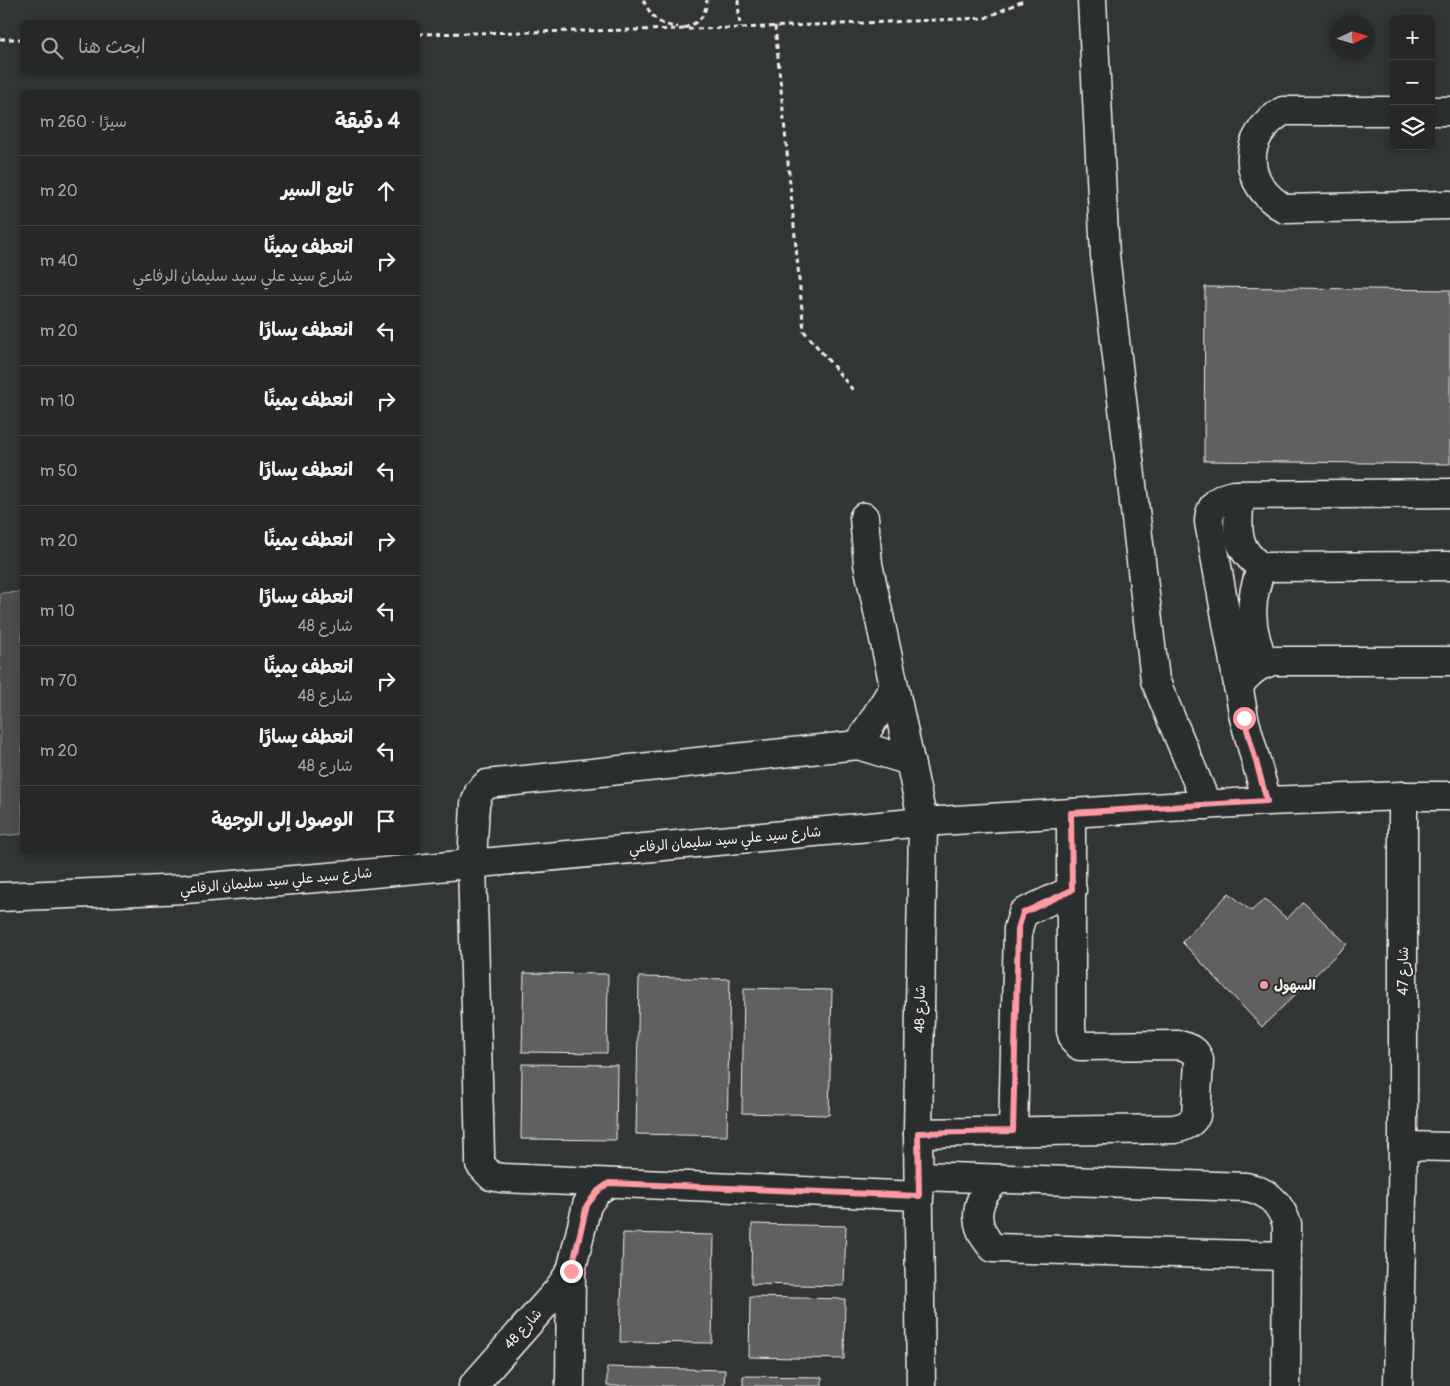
<!DOCTYPE html>
<html lang="ar">
<meta charset="utf-8">
<style>
:root{--surface:#262828;--page:#2e3030;--text:#f1f3f6;--muted:#a4a6a8;--line:#424445}
body{margin:0;font-family:Pangolin,"Playpen Sans Arabic",sans-serif;background:var(--page);color:var(--text);direction:rtl}
.controls{position:absolute;right:15px;top:15px;display:grid;overflow:hidden;border-radius:8px;box-shadow:0 2px 8px #0003}
.controls button{width:45px;height:45px;display:grid;place-items:center;padding:0;border:0;border-bottom:1px solid var(--line);background:var(--surface);color:var(--text);font:25px sans-serif}
.compass{position:absolute;left:1330px;top:15px;width:45px;height:45px;border-radius:50%;background:var(--surface);box-shadow:0 2px 8px #0003;rotate:86deg}
.stop{position:absolute;width:15px;height:15px;margin:-11px;border:4px solid #ff9aa2;border-radius:50%;background:#fff}
.stop.end{background:#ff9aa2;border-color:#fff;box-shadow:0 1px 5px #0008}
.list{margin:0;padding:0;list-style:none}
h2{display:flex;justify-content:space-between;align-items:center;height:65px;margin:0;padding:0 20px;font-size:21px}
h2 small{font-size:16px;font-weight:400;color:var(--muted)}
.list li{display:grid;grid-template-columns:32px 1fr auto;gap:15px;align-items:center;box-sizing:border-box;height:70px;padding:0 20px;border-top:1px solid var(--line)}
.list b{display:block;font-size:19px;white-space:nowrap}
.list p{margin:0;font-size:16px;white-space:nowrap;color:var(--muted)}
.list em{font-size:16px;font-style:normal;color:var(--muted)}
.icon{flex:none;width:28px;height:28px;fill:none;stroke:currentColor;stroke-width:2;stroke-linecap:round;stroke-linejoin:round}
.map{position:relative;flex:none;width:1450px;height:1386px;overflow:hidden;direction:ltr}
.search{position:absolute;background:var(--surface);box-shadow:0 2px 8px #0003;left:20px;top:20px;width:400px;height:55px;display:flex;align-items:center;gap:12px;box-sizing:border-box;padding:0 18px;border-radius:8px;color:var(--muted);font-size:19px}
.panel{position:absolute;background:var(--surface);box-shadow:0 2px 8px #0003;left:20px;top:90px;width:400px;height:765px;border-radius:8px;direction:rtl}
.map>svg:first-child{display:block}
</style>
<div class="map">
<svg width="1450" height="1386" viewBox="0 0 1450 1386">
<rect width="100%" height="100%" fill="#323535"/>
<filter id="ink" filterUnits="userSpaceOnUse"><feTurbulence type="fractalNoise" baseFrequency=".02" numOctaves="2"/><feDisplacementMap in="SourceGraphic" scale="10" xChannelSelector="R" yChannelSelector="G"/><feConvolveMatrix kernelMatrix="1 2 1 2 8 2 1 2 1" color-interpolation-filters="sRGB"/></filter>
<g filter="url(#ink)">
<polygon fill="#4b4d4c" stroke="#a09f9a" points="22,592 22,834 0,836 0,593"/>
<g fill="#5f605f" stroke="#f4f1e8">
<polygon points="1205,287 1450,290 1450,464 1204,461"/>
<polygon points="1229,893 1251,911 1265,899 1287,919 1303,902 1347,944 1262,1027 1182,942"/>
<polygon points="524,973 608,974 607,1053 522,1052"/>
<polygon points="639,977 730,979 727,1136 636,1134"/>
<polygon points="744,988 832,990 829,1115 742,1113"/>
<polygon points="522,1064 617,1065 616,1140 521,1139"/>
<polygon points="752,1224 846,1226 844,1286 751,1284"/>
<polygon points="623,1233 714,1235 712,1343 620,1342"/>
<polygon points="750,1297 845,1299 844,1359 749,1357"/>
<polygon points="607,1367 725,1370 724,1386 607,1386"/>
<polygon points="743,1376 822,1377 822,1386 743,1386"/>
</g>
<g fill="none" stroke-linecap="round" stroke-linejoin="round">
<defs>
<g id="minor">
<polyline points="1092,0 1105,255 1155,680 1207,805"/>
<path d="M1394 111H1283C1240 137 1242 184 1285 209L1450 205"/>
<polyline points="1431,111 1450,111"/>
<path d="M1240 495C1238 525 1232 548 1262 567L1450 566"/>
<polyline points="864,517 868,564 923,822 918,1133 921,1386"/>
<path d="M1262 567C1248 602 1249 629 1265 664"/>
<path d="M1238 687C1247 674 1256 666 1272 661H1450"/>
<polyline points="858,745 894,687"/>
<polyline points="910,761 858,745 487,784 479,792 475,804 472,863 480,1153 480,1164 491,1176 502,1178 919,1196"/>
<path d="M1267 801 1244 718 1209 522C1209 506 1219 497 1234 495L1450 493"/>
<polyline points="0,897 185,889 341,876 923,822 1267,801 1403,796 1450,796"/>
<polyline points="1013,1131 1018,929 1023,913 1072,890"/>
<path d="M918 1133 1174 1129C1184 1127 1190 1125 1196 1116L1199 1060C1196 1049 1190 1048 1179 1045L1080 1046 1074 1041 1071 1031V813"/>
<polyline points="1403,1146 1450,1147"/>
<path d="M919 1176 1246 1187C1268 1191 1280 1203 1287 1224L1286 1386"/>
<path d="M998 1179C974 1199 971 1224 993 1248L1287 1256"/>
<polyline points="473,1386 558,1290 571,1271 587,1205 597,1191 609,1183"/>
<polyline points="570,1386 571,1271"/>
<polyline points="1398,1386 1403,1146 1403,796"/>
</g>
</defs>
<use href="#minor" stroke="#f4f1e8" stroke-width="31"/>
<g stroke="#f4f1e8" stroke-width="3" stroke-dasharray="5 4" stroke-linecap="butt">
<path d="M643 0C653 18 657 25 678 27"/>
<polyline points="738,0 740,28"/>
<polyline points="775,26 804,331 853,390"/>
<path d="M684 28C700 22 705 17 707 0"/>
<polyline points="418,34 740,28 985,18 1025,0"/>
<polyline points="0,39 22,39"/>
</g>
<use href="#minor" stroke="#2a2d2e" stroke-width="28"/>
</g>
</g>
<g fill="none" stroke-linecap="round" stroke-linejoin="round" filter="url(#ink)">
<polyline stroke="#ff9aa2" stroke-width="6" points="571,1271 587,1205 598,1191 609,1183 919,1196 918,1133 1013,1131 1018,929 1023,913 1072,890 1071,813 1267,801 1244,718"/>
</g>
<circle fill="#ff9aa2" stroke="#2a2d2e" stroke-width="2" cx="1264" cy="985" r="5"/>
<g text-anchor="middle" dominant-baseline="central" stroke-width="4" stroke-linejoin="round" paint-order="stroke">
<g font-size="14" fill="#f4f1e8" stroke="#2a2d2e">
<text transform="translate(725 840) rotate(-5)">شارع سيد علي سيد سليمان الرفاعي</text>
<text transform="translate(276 881) rotate(-5)">شارع سيد علي سيد سليمان الرفاعي</text>
<text transform="translate(1403 971) rotate(-90)">شارع 47</text>
<text transform="translate(920 1009) rotate(-89)">شارع 48</text>
<text transform="translate(523 1329) rotate(-48)">شارع 48</text>
</g>
<g font-size="14" font-weight="bold" fill="#f4f1e8" stroke="#2a2d2e" text-anchor="start">
<text x="1274" y="985">السهول</text>
</g>
</g>
</svg>
<div class="controls">
<button>+</button>
<button>−</button>
<button><svg class="icon" aria-label="layers" viewBox="0 0 24 24"><path d="M12 4l9 5-9 5-9-5zM3 14l9 5 9-5"/></svg></button>
</div>
<svg class="compass" viewBox="-18 -18 36 36"><path d="M0-13l5 13h-10z" fill="#e53935"/><path d="M0 13l5-13h-10z" fill="#a4a6a8"/></svg>
<div class="stop" style="left:1244px;top:718px"></div>
<div class="stop end" style="left:571px;top:1271px"></div>
<div class="search"><svg class="icon" aria-label="search" viewBox="0 0 24 24"><circle cx="10" cy="10" r="6"/><path d="M15 15l6 6"/></svg>ابحث هنا</div>
<section class="panel">
<h2>4 دقيقة<small>سيرًا · 260 m</small></h2>
<ul class="list">
<li><svg class="icon" aria-label="ahead" viewBox="0 0 24 24"><path d="M12 20V5M6 11l6-6 6 6"/></svg><div><b>تابع السير</b></div><em>20 m</em></li>
<li><svg class="icon" aria-label="right" viewBox="0 0 24 24"><path d="M7 20v-9h11M14 6l5 5-5 5"/></svg><div><b>انعطف يمينًا</b><p>شارع سيد علي سيد سليمان الرفاعي</p></div><em>40 m</em></li>
<li><svg class="icon" aria-label="left" viewBox="0 0 24 24"><path d="M17 20v-9H6M10 6l-5 5 5 5"/></svg><div><b>انعطف يسارًا</b></div><em>20 m</em></li>
<li><svg class="icon" aria-label="right" viewBox="0 0 24 24"><path d="M7 20v-9h11M14 6l5 5-5 5"/></svg><div><b>انعطف يمينًا</b></div><em>10 m</em></li>
<li><svg class="icon" aria-label="left" viewBox="0 0 24 24"><path d="M17 20v-9H6M10 6l-5 5 5 5"/></svg><div><b>انعطف يسارًا</b></div><em>50 m</em></li>
<li><svg class="icon" aria-label="right" viewBox="0 0 24 24"><path d="M7 20v-9h11M14 6l5 5-5 5"/></svg><div><b>انعطف يمينًا</b></div><em>20 m</em></li>
<li><svg class="icon" aria-label="left" viewBox="0 0 24 24"><path d="M17 20v-9H6M10 6l-5 5 5 5"/></svg><div><b>انعطف يسارًا</b><p>شارع 48</p></div><em>10 m</em></li>
<li><svg class="icon" aria-label="right" viewBox="0 0 24 24"><path d="M7 20v-9h11M14 6l5 5-5 5"/></svg><div><b>انعطف يمينًا</b><p>شارع 48</p></div><em>70 m</em></li>
<li><svg class="icon" aria-label="left" viewBox="0 0 24 24"><path d="M17 20v-9H6M10 6l-5 5 5 5"/></svg><div><b>انعطف يسارًا</b><p>شارع 48</p></div><em>20 m</em></li>
<li><svg class="icon" aria-label="arrive" viewBox="0 0 24 24"><path d="M6 21V4h12l-3 4 3 4H6"/></svg><div><b>الوصول إلى الوجهة</b></div></li>
</ul>
</section>
</div>
